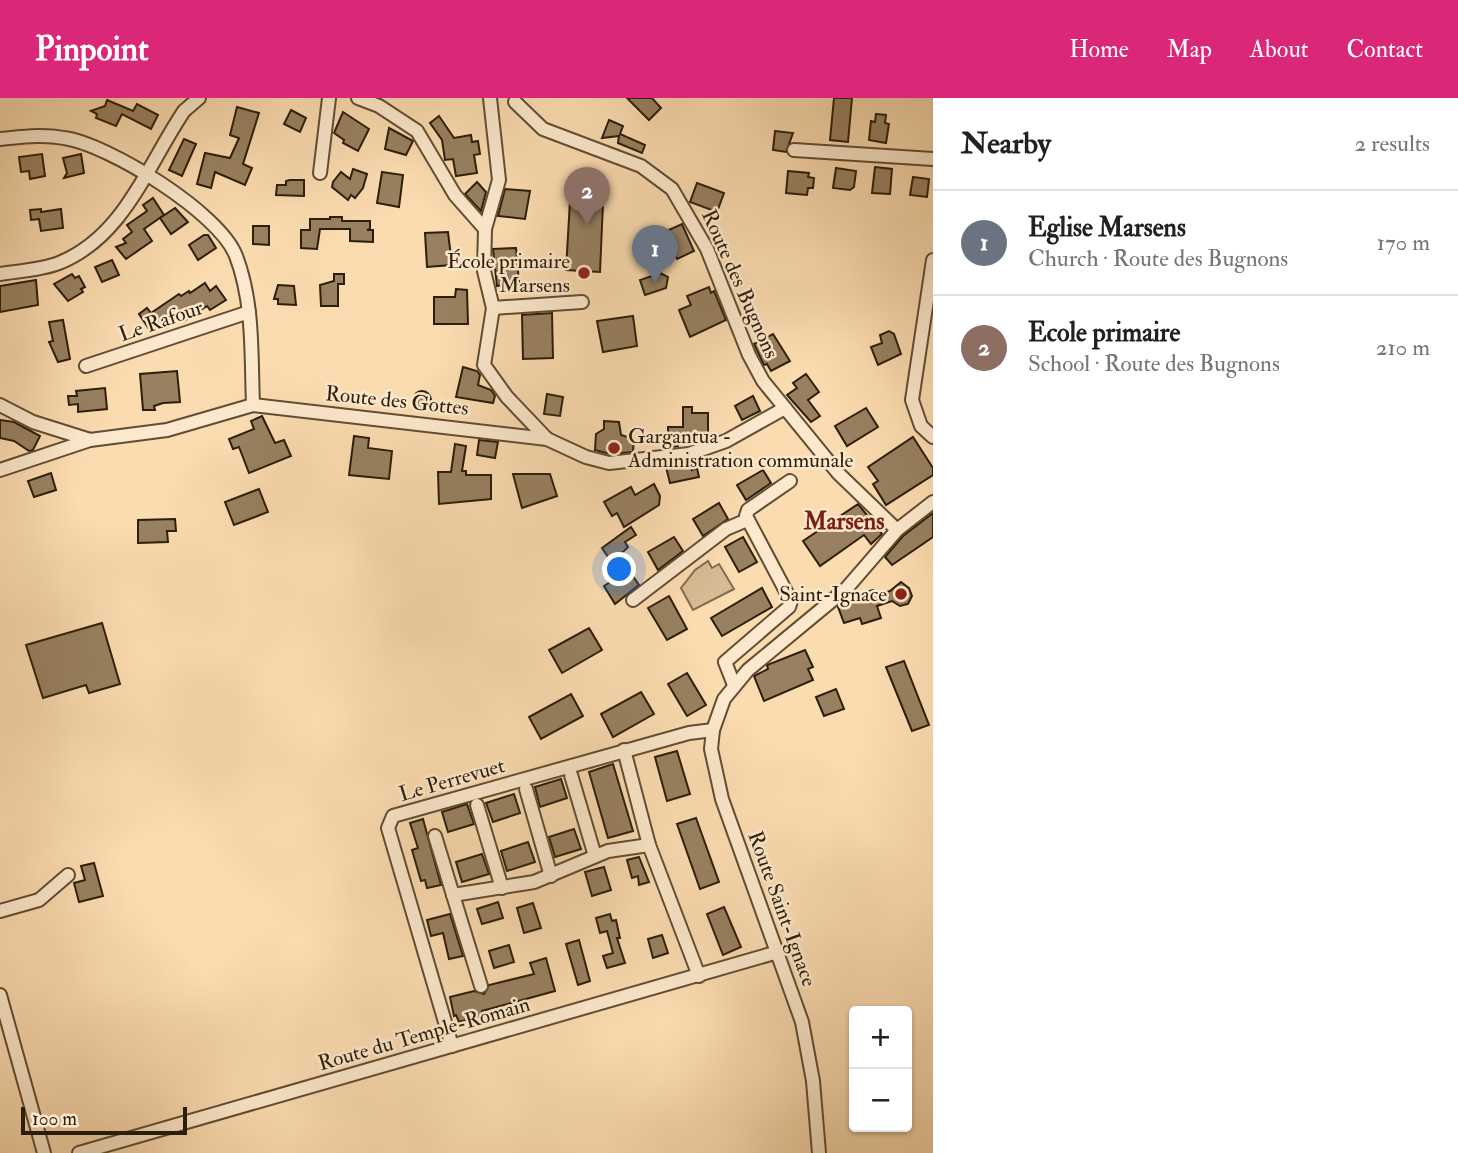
<!DOCTYPE html>
<meta charset="utf-8">
<style>
:root{--surface:#fff;--page:#f2f2f2;--text:#202124;--muted:#757577;--line:#e0e0e0;--accent:#db2777}
body{margin:0;font-family:"IM FELL Double Pica",serif;background:var(--page);color:var(--text)}
.controls{position:absolute;right:21px;bottom:21px;display:grid;overflow:hidden;border-radius:7px;box-shadow:0 2px 5px #0004}
.controls button{width:63px;height:63px;display:grid;place-items:center;padding:0;border:0;border-bottom:2px solid var(--line);background:var(--surface);color:var(--text);font:35px sans-serif}
.scale{position:absolute;left:21px;bottom:18px;width:166px;box-sizing:border-box;padding-left:7px;border:4px solid #2c1e09;border-top:0;font-size:19px;line-height:24px;white-space:nowrap;color:#2c1e09;-webkit-text-stroke:5px #fce8cc;paint-order:stroke}
.you{position:absolute;left:620px;top:472px;width:24px;height:24px;margin:-18px;border:5px solid #fff;border-radius:50%;background:#1a73e8;box-shadow:0 0 0 10px #1a73e833}
.badge{display:grid;place-items:center;width:46px;height:46px;border-radius:50%;background:var(--accent);color:#fff;font-size:23px;font-weight:700}
.pin{position:absolute;translate:-50% -58px;filter:drop-shadow(0 2px 4px #0008)}
.pin::after{content:'';position:absolute;top:37px;width:24px;height:21px;background:inherit;clip-path:polygon(0 0,100% 0,50% 100%)}
.list{margin:0;padding:0;list-style:none}
h2{display:flex;justify-content:space-between;align-items:center;height:91px;margin:0;padding:0 28px;font-size:30px}
h2 small{font-size:23px;font-weight:400;color:var(--muted)}
.list li{display:grid;grid-template-columns:46px 1fr auto;gap:21px;align-items:center;box-sizing:border-box;height:105px;padding:0 28px;border-top:2px solid var(--line)}
.list b{display:block;font-size:26px;white-space:nowrap}
.list p{margin:0;font-size:23px;white-space:nowrap;color:var(--muted)}
.list em{font-size:23px;font-style:normal;color:var(--muted)}
.map{position:relative;flex:none;width:933px;height:1055px;overflow:hidden}
header{display:flex;align-items:center;gap:42px;box-sizing:border-box;height:98px;padding:0 35px;background:var(--accent);color:#fff}
header strong{font-size:33px}
nav{display:flex;gap:38px;margin-inline-start:auto;font-size:24px}
main{display:flex}
aside{flex:1;background:var(--surface)}
.map>svg:first-child{display:block}
</style>
<header>
<strong>Pinpoint</strong>
<nav><a>Home</a><a>Map</a><a>About</a><a>Contact</a></nav>
</header>
<main>
<div class="map">
<svg width="933" height="1055" viewBox="0 0 933 1055">
<rect width="100%" height="100%" fill="#fbdbb0"/>
<filter id="stains"><feTurbulence type="fractalNoise" baseFrequency=".00286" numOctaves="4"/><feColorMatrix values="0 0 0 0 .2 0 0 0 0 .09 0 0 0 0 .02 0 0 0 .5 -.17"/></filter>
<radialGradient id="worn" r=".72"><stop offset=".6" stop-color="#630" stop-opacity="0"/><stop offset="1" stop-color="#630" stop-opacity=".3"/></radialGradient>
<polygon fill="#d8bb94" stroke="#826c4e" stroke-width="2" points="708,463 712,470 719,466 734,491 693,512 681,490 695,472"/>
<g fill="#988060" stroke="#2c1e09" stroke-width="2">
<polygon points="627,0 652,0 661,10 649,22"/>
<polygon points="834,0 852,0 848,44 830,42"/>
<polygon points="107,2 133,13 137,6 158,17 151,31 122,16 116,28 96,20 97,16 91,13 105,8"/>
<polygon points="237,9 259,15 243,66 252,70 245,87 215,74 211,90 197,86 205,55 230,60 239,40 230,37"/>
<polygon points="291,12 306,20 300,34 284,26"/>
<polygon points="343,14 369,31 358,53 343,45 344,42 334,35"/>
<polygon points="876,16 886,17 885,25 889,26 886,45 869,42 871,23 875,24"/>
<polygon points="439,18 454,40 471,37 472,44 478,43 480,56 474,57 477,75 456,78 453,61 445,62 442,42 430,25"/>
<polygon points="609,22 623,28 620,36 645,47 642,55 618,45 619,38 602,40"/>
<polygon points="389,30 413,43 406,57 385,51"/>
<polygon points="775,33 793,35 786,54 773,52"/>
<polygon points="184,41 196,46 182,78 169,72"/>
<polygon points="42,56 45,78 30,81 29,73 21,74 19,59"/>
<polygon points="81,56 84,75 64,80 67,75 63,60"/>
<polygon points="875,69 892,71 890,96 872,95"/>
<polygon points="836,70 856,73 854,89 850,92 833,90"/>
<polygon points="353,71 367,76 363,90 355,100 351,97 348,102 332,89 333,84 341,74 350,81"/>
<polygon points="788,73 809,75 808,79 814,80 813,90 808,90 807,97 786,95"/>
<polygon points="382,74 403,77 399,109 377,105"/>
<polygon points="913,79 929,81 927,99 910,97"/>
<polygon points="290,82 304,82 304,98 276,97 277,87 286,87 286,83"/>
<polygon points="477,84 486,94 481,113 465,96"/>
<polygon points="697,85 724,95 717,114 690,104"/>
<polygon points="505,91 530,93 525,121 498,118"/>
<polygon points="153,100 164,117 144,131 152,143 126,161 116,149 126,145 123,141 132,134 127,127 147,113 143,107"/>
<polygon points="570,103 603,105 600,174 566,172"/>
<polygon points="175,110 188,124 171,136 160,120"/>
<polygon points="41,111 41,114 61,111 63,130 41,133 39,121 31,122 30,112"/>
<polygon points="330,119 342,119 342,123 370,123 370,131 367,132 373,132 373,144 350,143 350,131 320,131 317,151 301,150 301,132 310,132 310,121 330,121"/>
<polygon points="682,126 694,153 677,161 662,135"/>
<polygon points="253,128 269,128 269,147 253,146"/>
<polygon points="448,134 452,167 427,169 425,135"/>
<polygon points="204,137 208,137 216,150 198,162 189,147"/>
<polygon points="516,150 519,184 497,188 493,151"/>
<polygon points="112,162 119,177 102,184 95,169"/>
<polygon points="660,175 668,179 666,190 645,197 640,182"/>
<polygon points="72,176 75,180 79,178 85,189 81,191 83,194 68,203 54,186"/>
<polygon points="334,176 344,176 344,186 338,186 338,208 321,208 320,187 334,183"/>
<polygon points="36,182 38,207 0,214 0,188"/>
<polygon points="205,185 210,193 216,188 226,202 210,212 207,208 184,223 182,219 167,229 165,225 151,234 139,216 147,210 151,215 179,196 181,198 189,193 190,195"/>
<polygon points="278,187 294,188 296,207 278,206 278,201 274,201"/>
<polygon points="709,189 711,195 714,193 726,222 690,239 679,212 691,207 687,198"/>
<polygon points="456,191 467,192 468,226 434,226 434,199 455,199"/>
<polygon points="552,215 553,260 523,261 522,217"/>
<polygon points="633,218 637,248 603,254 597,223"/>
<polygon points="63,222 70,261 58,264 49,244 53,243 49,224"/>
<polygon points="889,233 894,236 901,256 878,267 871,249 882,245 880,237"/>
<polygon points="773,236 790,263 771,273 767,266 764,267 754,246"/>
<polygon points="463,269 477,273 480,277 478,287 491,292 495,298 493,305 456,299"/>
<polygon points="177,273 180,304 163,305 154,308 155,312 143,312 140,276"/>
<polygon points="806,276 819,294 808,302 820,318 811,324 787,297 797,290 793,285"/>
<polygon points="105,290 107,311 78,314 78,306 69,307 68,298 77,298 76,293"/>
<circle cx="422" cy="302" r="9"/>
<polygon points="547,296 563,299 560,318 544,316"/>
<polygon points="753,298 760,313 742,322 735,308"/>
<polygon points="683,309 692,309 692,315 708,315 708,340 678,341 678,348 668,350 668,329 683,329"/>
<polygon points="866,310 878,329 847,348 835,328"/>
<polygon points="262,318 275,345 284,342 291,358 249,375 239,349 233,351 229,341 254,331 251,323"/>
<polygon points="0,322 14,324 40,338 33,352 29,353 14,343 0,340"/>
<polygon points="604,323 619,324 621,337 634,341 633,354 610,356 595,352 596,336 604,331"/>
<polygon points="354,338 369,340 368,350 392,353 389,381 349,377"/>
<polygon points="913,339 933,370 933,377 886,407 873,386 878,383 868,369"/>
<polygon points="479,342 498,344 495,360 477,357"/>
<polygon points="455,346 466,348 462,373 466,373 466,377 491,377 491,401 439,406 438,374 451,374"/>
<polygon points="687,365 691,366 692,372 697,370 699,379 670,385 666,369"/>
<polygon points="763,372 771,385 746,402 737,387"/>
<polygon points="51,375 56,392 34,399 28,383"/>
<polygon points="513,376 550,376 557,398 522,410"/>
<polygon points="654,386 660,398 659,407 624,429 617,415 612,418 604,404 631,389 635,397"/>
<polygon points="259,391 268,414 234,427 225,404"/>
<polygon points="719,405 728,421 703,438 693,421"/>
<polygon points="858,406 882,436 871,446 864,437 820,468 803,443"/>
<polygon points="933,415 933,439 892,467 885,459 903,438"/>
<polygon points="175,421 176,433 167,433 168,444 138,445 138,422"/>
<polygon points="631,429 636,437 625,444 628,449 624,453 610,462 602,450"/>
<polygon points="674,439 683,453 658,472 648,454"/>
<polygon points="743,439 757,464 739,474 725,449"/>
<polygon points="629,472 639,487 615,506 604,488"/>
<polygon points="901,484 909,490 912,498 908,506 900,508 892,503 877,508 881,520 862,526 860,520 844,525 838,509 850,499 873,492 875,497 890,493"/>
<polygon points="762,490 772,509 722,538 711,520"/>
<polygon points="669,498 687,531 667,542 648,510"/>
<polygon points="102,525 120,586 89,595 86,587 43,600 26,547"/>
<polygon points="589,530 602,552 562,575 549,552"/>
<polygon points="805,552 813,569 808,571 813,582 764,603 754,578 768,571 767,567"/>
<polygon points="904,563 929,627 912,633 886,569"/>
<polygon points="687,575 706,607 687,618 668,586"/>
<polygon points="836,591 844,611 824,618 816,599"/>
<polygon points="641,594 654,616 613,639 601,616"/>
<polygon points="571,596 583,618 541,641 529,619"/>
<polygon points="677,653 690,696 667,703 655,659"/>
<polygon points="613,666 633,733 608,740 589,674"/>
<polygon points="561,681 567,700 540,709 535,689"/>
<polygon points="514,696 520,715 493,724 486,705"/>
<polygon points="467,706 474,726 448,734 442,714"/>
<polygon points="696,720 719,784 700,791 677,726"/>
<polygon points="423,721 441,787 427,790 425,782 421,783 412,752 418,750 410,725"/>
<polygon points="574,731 581,751 555,759 549,739"/>
<polygon points="528,744 535,764 507,773 501,753"/>
<polygon points="482,756 489,776 462,784 456,764"/>
<polygon points="639,759 649,784 639,787 638,778 632,780 627,762"/>
<polygon points="94,765 103,798 79,804 74,785 85,782 81,768"/>
<polygon points="604,769 611,792 592,798 585,774"/>
<polygon points="498,804 503,820 482,826 477,811"/>
<polygon points="533,805 541,830 524,835 517,810"/>
<polygon points="724,809 741,849 723,857 707,816"/>
<polygon points="450,816 463,858 449,861 443,835 431,838 427,822"/>
<polygon points="610,816 612,823 616,822 620,840 617,840 625,865 607,870 603,858 613,855 607,833 600,835 596,820"/>
<polygon points="662,837 668,855 653,860 648,841"/>
<polygon points="579,842 590,883 578,887 566,846"/>
<polygon points="509,847 514,864 494,870 489,853"/>
<polygon points="546,860 555,893 482,913 483,917 459,924 456,917 454,918 450,899 474,893 484,896 489,887 534,876 530,865"/>
</g>
<g fill="none" stroke-linecap="round" stroke-linejoin="round">
<defs>
<g id="street">
<polyline points="358,0 379,8 417,33 455,97 485,131"/>
<polyline points="490,0 499,82 485,131 484,173 493,210 484,267 507,299 547,341"/>
<polyline points="515,4 543,31 641,68 672,91 707,151 749,257 763,283 838,375 897,432"/>
<path d="M0 41C22 39 42 36 64 40 108 46 220 115 236 158 254 205 251 258 253 307"/>
<polyline points="794,52 933,61"/>
<polyline points="320,75 329,0"/>
<polyline points="933,162 912,302 921,328 933,339"/>
<path d="M0 176C19 173 41 172 59 165 124 139 147 68 184 13L199 0"/>
<polyline points="493,210 582,204"/>
<polyline points="86,268 249,214"/>
<polyline points="0,307 33,324 90,342 167,332 253,307 547,341 586,359 609,365 689,356 726,343 785,310"/>
<polyline points="0,372 90,342"/>
<polyline points="633,502 726,431 747,422"/>
<polyline points="734,587 725,564 789,509 791,503 746,418 748,412 790,383"/>
<polyline points="624,652 649,747 699,878"/>
<polyline points="571,677 595,758"/>
<polyline points="526,691 551,778"/>
<polyline points="477,707 502,790"/>
<polyline points="435,738 453,797 534,784 608,753 649,747"/>
<polyline points="453,797 481,888"/>
<polyline points="0,813 39,802 68,777"/>
<polyline points="0,897 44,1055"/>
<polyline points="452,948 388,730 393,718 689,635 713,632"/>
<polyline points="79,1055 778,854"/>
<polyline points="819,1055 813,983 802,924 722,701 711,651 713,632 724,601 748,572 846,491 897,432 933,404"/>
</g>
</defs>
<use href="#street" stroke="#604d33" stroke-width="16"/>
<use href="#street" stroke="#fce8cc" stroke-width="12"/>
</g>
<g fill="#8f2418" stroke="#fce8cc" stroke-width="2.5">
<circle cx="584" cy="175" r="7"/>
<circle cx="614" cy="350" r="7"/>
<circle cx="901" cy="496" r="7"/>
</g>
<g text-anchor="middle" dominant-baseline="central" stroke-width="5" stroke-linejoin="round" paint-order="stroke">
<g font-size="21" fill="#2c1e09" stroke="#fce8cc" text-anchor="end">
<text x="570" y="163">École primaire<tspan x="570" dy="24">Marsens</tspan></text>
<text x="628" y="338" text-anchor="start">Gargantua -<tspan x="628" dy="24">Administration communale</tspan></text>
<text x="887" y="496">Saint-Ignace</text>
</g>
<g font-size="21" fill="#2c1e09" stroke="#fce8cc">
<text transform="translate(740 186) rotate(66)">Route des Bugnons</text>
<text transform="translate(161 223) rotate(-19)">Le Rafour</text>
<text transform="translate(397 303) rotate(6)">Route des Gottes</text>
<text transform="translate(452 682) rotate(-16)">Le Perrevuet</text>
<text transform="translate(782 811) rotate(70)">Route Saint-Ignace</text>
<text transform="translate(424 936) rotate(-16)">Route du Temple-Romain</text>
</g>
<g font-size="24" font-weight="bold" fill="#7a1f14" stroke="#fce8cc">
<text x="844" y="423">Marsens</text>
</g>
</g>
<rect width="100%" height="100%" filter="url(#stains)"/>
<rect width="100%" height="100%" fill="url(#worn)"/>
</svg>
<div class="controls">
<button>+</button>
<button>−</button>
</div>
<div class="scale">100 m</div>
<div class="you"></div>
<div class="pin badge" style="left:655px;top:185px;background:#6b7280">1</div>
<div class="pin badge" style="left:587px;top:127px;background:#8d6e63">2</div>
</div>
<aside>
<h2>Nearby<small>2 results</small></h2>
<ul class="list">
<li><span class="badge" style="background:#6b7280">1</span><div><b>Eglise Marsens</b><p>Church · Route des Bugnons</p></div><em>170 m</em></li>
<li><span class="badge" style="background:#8d6e63">2</span><div><b>Ecole primaire</b><p>School · Route des Bugnons</p></div><em>210 m</em></li>
</ul>
</aside>
</main>
